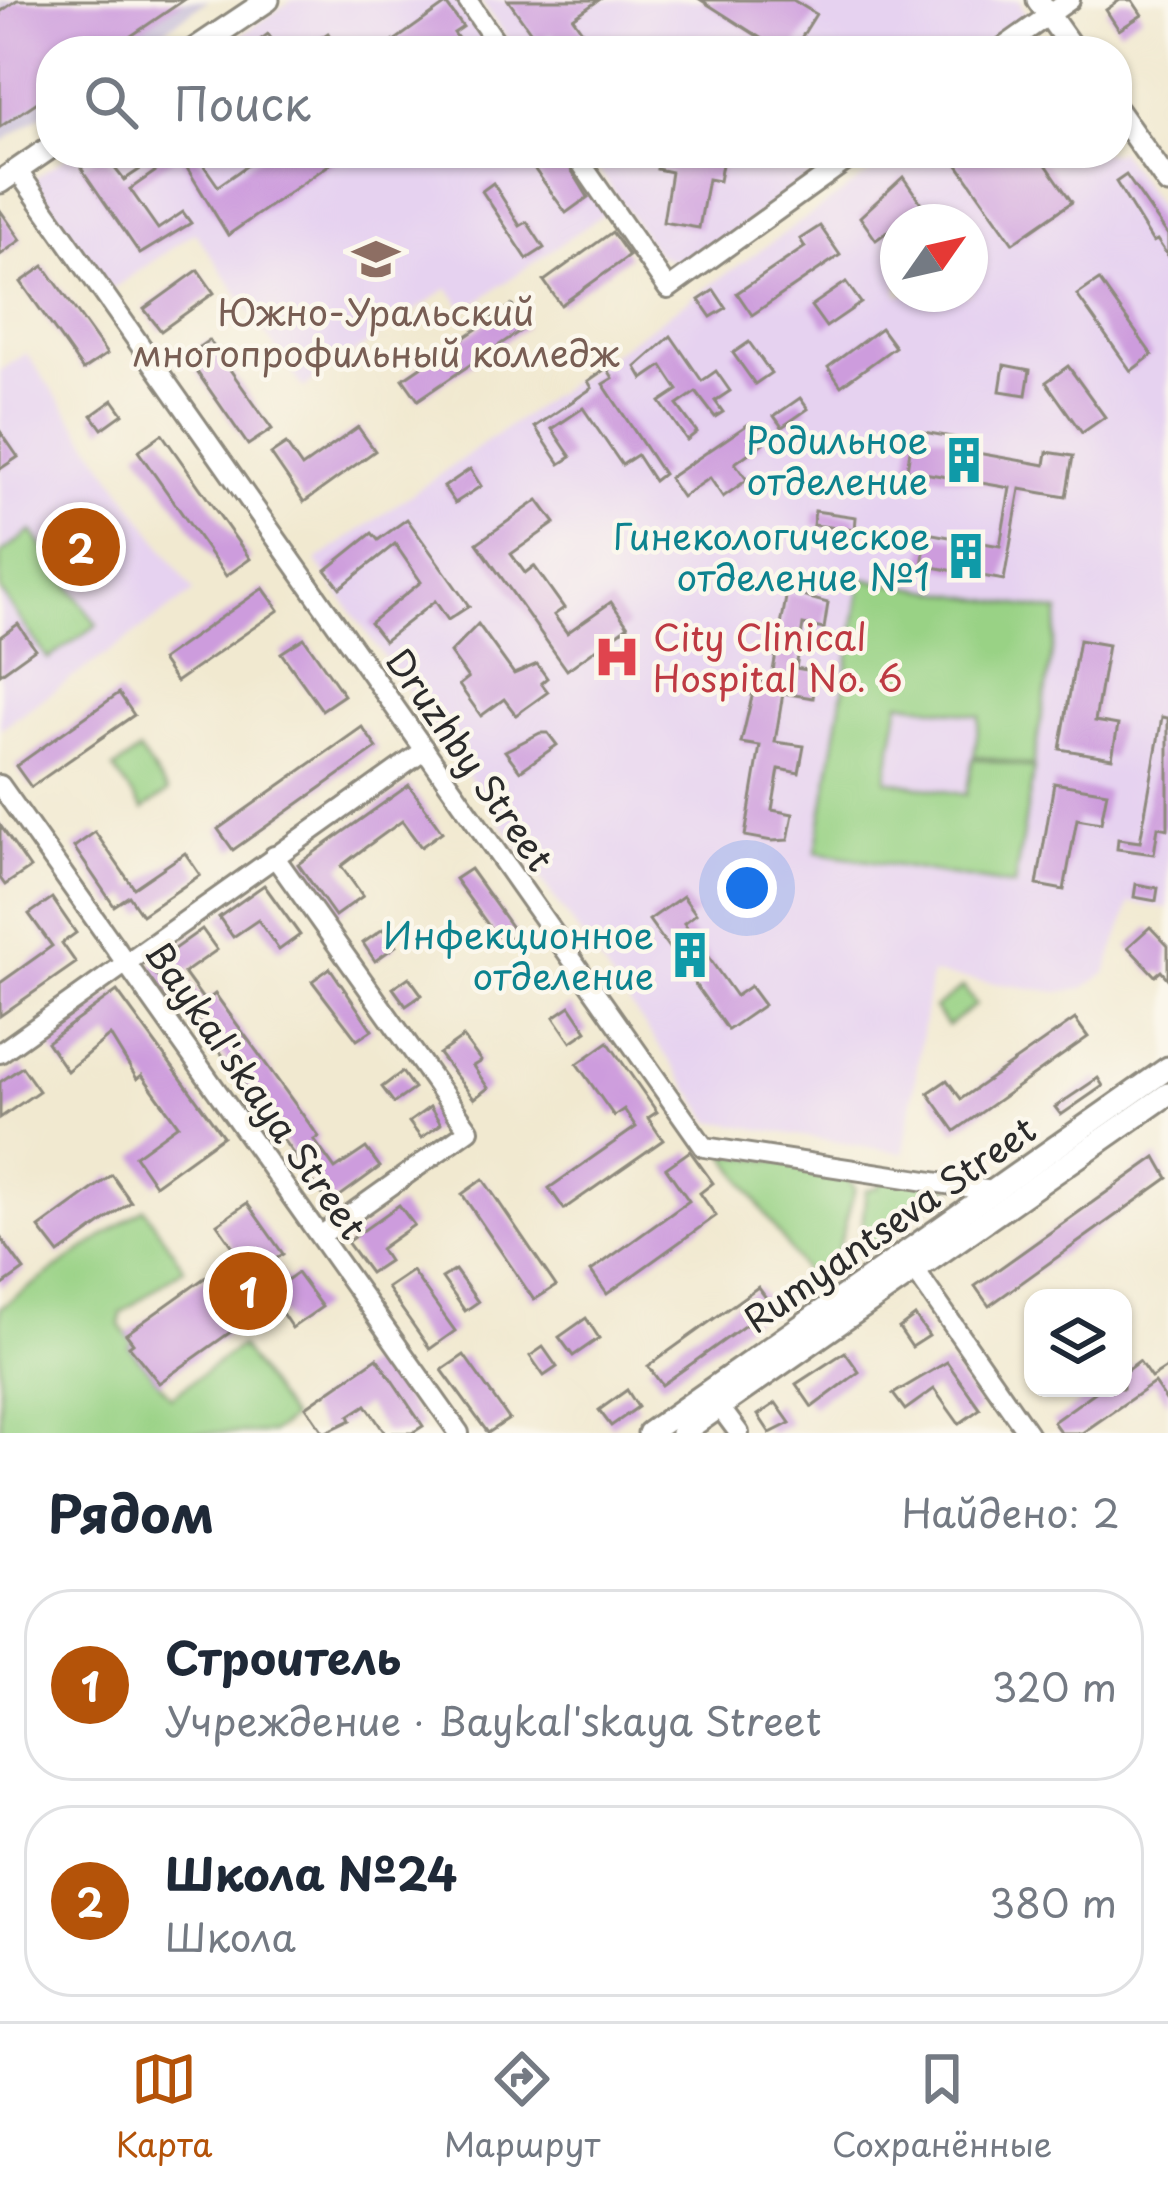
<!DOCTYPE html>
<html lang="ru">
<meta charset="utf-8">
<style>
:root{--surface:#fff;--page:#f6f6f7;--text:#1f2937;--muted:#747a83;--line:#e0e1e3;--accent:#b45309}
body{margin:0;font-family:"Playpen Sans",sans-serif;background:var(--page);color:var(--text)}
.controls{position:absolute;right:36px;bottom:36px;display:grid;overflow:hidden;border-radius:24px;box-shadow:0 3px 9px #0004}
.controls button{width:108px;height:108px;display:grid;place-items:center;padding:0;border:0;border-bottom:3px solid var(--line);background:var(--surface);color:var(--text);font:60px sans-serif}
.compass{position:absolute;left:880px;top:204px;width:108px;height:108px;border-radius:50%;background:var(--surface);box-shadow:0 3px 9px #0004;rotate:56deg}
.you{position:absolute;left:747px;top:888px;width:42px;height:42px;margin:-30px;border:9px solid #fff;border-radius:50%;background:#1a73e8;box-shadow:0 0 0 18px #1a73e833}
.badge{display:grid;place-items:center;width:78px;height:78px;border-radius:50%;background:var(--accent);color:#fff;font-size:39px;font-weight:700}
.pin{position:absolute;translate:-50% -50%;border:6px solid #fff;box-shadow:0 3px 12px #0006}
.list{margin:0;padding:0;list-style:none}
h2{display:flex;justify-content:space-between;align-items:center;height:156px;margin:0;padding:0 48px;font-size:51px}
h2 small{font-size:39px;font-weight:400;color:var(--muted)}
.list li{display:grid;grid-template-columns:78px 1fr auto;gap:36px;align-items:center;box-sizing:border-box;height:192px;margin:0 24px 24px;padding:0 24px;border:3px solid var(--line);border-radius:48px}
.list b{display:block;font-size:45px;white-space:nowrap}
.list p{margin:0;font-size:39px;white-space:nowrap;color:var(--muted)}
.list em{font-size:39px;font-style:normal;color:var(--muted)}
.icon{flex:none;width:66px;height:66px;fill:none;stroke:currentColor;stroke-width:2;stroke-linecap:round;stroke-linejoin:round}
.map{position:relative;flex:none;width:1168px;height:1433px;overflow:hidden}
.search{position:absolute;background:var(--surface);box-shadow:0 3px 9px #0004;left:36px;right:36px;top:36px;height:132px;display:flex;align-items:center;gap:30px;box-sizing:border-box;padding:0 42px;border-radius:48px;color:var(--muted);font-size:45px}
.sheet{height:588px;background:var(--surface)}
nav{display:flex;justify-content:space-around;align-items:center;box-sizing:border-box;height:168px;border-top:3px solid var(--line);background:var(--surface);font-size:33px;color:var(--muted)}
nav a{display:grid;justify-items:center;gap:6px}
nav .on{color:var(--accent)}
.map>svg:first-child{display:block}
</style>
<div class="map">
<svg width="1168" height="1433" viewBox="0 0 1168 1433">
<rect width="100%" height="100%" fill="#fbf7ec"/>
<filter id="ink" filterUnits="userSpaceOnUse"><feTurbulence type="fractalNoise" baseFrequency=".00833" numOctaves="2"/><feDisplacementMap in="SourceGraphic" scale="24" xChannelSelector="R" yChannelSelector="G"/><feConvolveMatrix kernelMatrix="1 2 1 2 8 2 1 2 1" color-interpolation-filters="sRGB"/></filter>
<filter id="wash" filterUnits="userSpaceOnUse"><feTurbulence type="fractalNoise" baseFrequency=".004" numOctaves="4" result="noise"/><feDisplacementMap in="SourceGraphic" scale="48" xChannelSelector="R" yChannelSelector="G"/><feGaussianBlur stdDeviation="2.7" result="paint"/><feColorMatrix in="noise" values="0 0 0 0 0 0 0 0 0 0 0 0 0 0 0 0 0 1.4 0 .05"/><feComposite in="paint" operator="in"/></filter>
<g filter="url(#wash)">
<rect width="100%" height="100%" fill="#f1e9d0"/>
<g fill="#e6d2f0" fill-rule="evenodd">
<polygon points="292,0 461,0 496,51 219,51"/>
<polygon points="480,0 1019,0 1028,20 985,51 516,51"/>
<path d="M1117 147 1168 221V909L1130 903 1106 973 1082 989 1058 992 931 974 904 1153 712 1121 316 561 899 153H1117ZM898 222H970V294H898ZM862 579 1033 766 981 716 900 702 886 781 966 795 1014 886 816 851Z"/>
<polygon points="72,153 567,153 608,211 465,310 448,288 303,388 195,232 108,292 31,181"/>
<polygon points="587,153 843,153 688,266 657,254"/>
<polygon points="26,353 194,592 0,729 0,371"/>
</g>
<polygon fill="#c8bfd8" points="0,0 208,0 134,51 51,51 51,109 0,143"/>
<g fill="#99d285" stroke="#627e58" stroke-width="3">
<polygon points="32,531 97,625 48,659 0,590 0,554"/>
<polygon points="862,579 1059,612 1033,766 974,756 980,716 900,702 886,780 966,795 973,758 1034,768 1014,886 816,852"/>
<polygon points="139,751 168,792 143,810 114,769"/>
<polygon points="963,987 976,1005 947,1026 934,1008"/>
<polygon points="725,1154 840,1170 855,1188 831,1275 808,1277"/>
<polygon points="883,1175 952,1188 859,1255 866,1190 879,1187"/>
<polygon points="144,1208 184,1268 121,1313 120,1325 133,1343 129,1347 171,1397 240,1346 291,1419 271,1433 6,1433 0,1428 0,1308"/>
</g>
<g id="blocks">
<g fill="#cd9cdd">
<polygon points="17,0 184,0 109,51 51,51 51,93 0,127 0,12"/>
<polygon points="508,0 599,0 573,18 596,51 565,51 552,33 538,42"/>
<polygon points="701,0 793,0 816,14 793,51 781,51"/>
<polygon points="1120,0 1132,0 1142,15 1119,30 1106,10"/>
<polygon points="446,4 463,27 454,33 467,51 380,51"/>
<polygon points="328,33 340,51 315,51 311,44"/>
<polygon points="268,34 280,51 245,51"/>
<polygon points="680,40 713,45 713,51 678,51"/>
<polygon points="103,153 124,180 151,162 145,153 195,153 218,186 265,153 346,153 228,235 179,155 130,189 158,229 183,212 191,223 140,254 81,168"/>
<polygon points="523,153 561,153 588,197 566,213"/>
<polygon points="660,153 724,153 719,181 708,179 699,228 663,222 671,172 657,169"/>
<polygon points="960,153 1038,153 1072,202 1013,243 953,158"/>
<polygon points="1126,175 1168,235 1168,256 1157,240 1153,242 1116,182"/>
<polygon points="903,177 923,206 876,240 860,217"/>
<polygon points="493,183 520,226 527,222 544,248 527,259 482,191"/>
<polygon points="0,210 21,240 0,255"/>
<polygon points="820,226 840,255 752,315 737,293 805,247 800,239"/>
<polygon points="612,232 629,256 561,305 544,281"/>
<polygon points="44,266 107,354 83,370 21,282"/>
<polygon points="198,270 214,293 161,331 144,309"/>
<polygon points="1099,280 1152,355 1131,371 1077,295"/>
<polygon points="846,282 861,303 826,327 811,306"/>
<polygon points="714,290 726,308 711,317 699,300"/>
<polygon points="512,305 526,327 418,400 403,379"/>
<polygon points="881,328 895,347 841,386 828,367"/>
<polygon points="671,336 702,381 716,371 730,391 715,401 723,412 715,417 696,392 677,405 697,432 687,440 660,402 678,390 662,366 643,379 636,367"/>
<polygon points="209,340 272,429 248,445 186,356"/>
<polygon points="749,342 771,373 755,384 733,353"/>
<polygon points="1004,365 1030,370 1026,395 1000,391"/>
<polygon points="1068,366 1105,417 1082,433 1046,382"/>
<polygon points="607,368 613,378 603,384 663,474 654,481 637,455 622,465 583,408 552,429 571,457 560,464 535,427 592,388 588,381"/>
<polygon points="800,398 808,409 782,427 774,416"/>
<polygon points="113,400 123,414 102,429 92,415"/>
<polygon points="750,423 763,443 735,463 747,480 723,497 710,478 682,497 669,478"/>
<polygon points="358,427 375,451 304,502 271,454 286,444 302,467"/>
<polygon points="913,430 962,439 960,450 1045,465 1047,452 1073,456 1066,497 1020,489 1004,580 922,565 927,533 1000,546 1010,488 907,470"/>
<polygon points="0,431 18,457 0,469"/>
<polygon points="162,434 250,559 226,576 138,451"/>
<polygon points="470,469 481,486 455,503 444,487"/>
<polygon points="538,500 555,523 511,554 525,573 534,566 564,608 554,615 567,633 611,602 628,626 567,670 477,543"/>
<polygon points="815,511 856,517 855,530 813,525"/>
<polygon points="407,519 469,606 448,620 435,601 384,641 370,623 421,582 395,544 340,588 326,570 372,533 378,540"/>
<polygon points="263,588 279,610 176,682 161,660"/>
<polygon points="787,592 828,603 824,629 803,625 796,668 817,672 813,698 783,693 775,742 804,746 799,773 779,769 772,810 793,814 788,840 772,841 745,836 760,746 741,743 756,680 771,682"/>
<polygon points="18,624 35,649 0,674 0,637"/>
<polygon points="478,624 514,674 537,664 547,678 541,683 548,692 516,715 504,699 481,716 459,685 468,678 450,653"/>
<polygon points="304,638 344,695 322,710 281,653"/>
<polygon points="1079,640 1108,645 1095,721 1118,725 1112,758 1060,749"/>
<polygon points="119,693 134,715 31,787 16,766"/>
<polygon points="1162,717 1168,718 1168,829 1158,827 1154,854 1117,849 1118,839 1140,842"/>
<polygon points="362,727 377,748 233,850 218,829"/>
<polygon points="540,733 548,733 557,745 520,771 505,751"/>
<polygon points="1054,783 1107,792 1101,823 1077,819 1064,890 1037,885"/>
<polygon points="409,785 442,832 421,847 402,821 362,850 341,866 363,896 335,916 298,864"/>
<polygon points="0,825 30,868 5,885 0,878"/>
<polygon points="95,832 134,888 185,853 200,875 142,915 129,896 114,906 74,847"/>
<polygon points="470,869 516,933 501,943 455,879"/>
<polygon points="1136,884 1158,888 1156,901 1134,897"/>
<polygon points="264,885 300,935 279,950 258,920 233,937 219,917"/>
<polygon points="683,896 696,914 684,923 736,996 750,986 764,1005 728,1030 649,920"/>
<polygon points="52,898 76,933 62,943 76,963 0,1016 0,983 52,946 29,914"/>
<polygon points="1150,927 1168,946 1168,979 1161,971 1155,976 1128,947"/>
<polygon points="202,929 217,950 184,973 205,1002 215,994 319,1137 314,1140 335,1169 366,1148 380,1167 329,1204 181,997 175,1001 150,966"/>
<polygon points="383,929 396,946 375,961 363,943"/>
<polygon points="330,968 372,1030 357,1040 312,981"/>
<polygon points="409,977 422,995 406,1006 393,988"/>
<polygon points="117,991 223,1136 155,1185 135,1156 178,1125 142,1075 137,1079 110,1035 67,1071 47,1042"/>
<polygon points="570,1006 587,1031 571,1042 554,1017"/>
<polygon points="1075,1019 1088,1037 955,1131 928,1093 947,1080 961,1099"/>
<polygon points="463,1037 481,1061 473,1066 488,1088 474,1099 439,1054"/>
<polygon points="608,1042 657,1112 648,1118 663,1140 564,1209 549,1188 636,1127 624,1109 614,1116 577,1064"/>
<polygon points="22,1067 39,1091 0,1118 0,1082"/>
<polygon points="402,1072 414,1089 394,1103 382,1087"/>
<polygon points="1098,1078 1103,1086 1061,1115 1055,1107"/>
<polygon points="430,1107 441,1124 421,1138 409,1122"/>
<polygon points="690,1151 713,1183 700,1193 716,1216 607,1294 591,1271 689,1201 666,1168"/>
<polygon points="1156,1157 1168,1178 989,1306 975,1286"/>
<polygon points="112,1175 131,1202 59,1254 39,1228"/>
<polygon points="483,1179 556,1286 534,1300 462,1194"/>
<polygon points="247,1203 283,1254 273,1261 287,1280 297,1273 322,1307 292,1328 274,1301 159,1383 129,1346 133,1343 126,1334 238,1254 217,1224"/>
<polygon points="399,1205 414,1225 380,1249 388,1261 370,1273 347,1242"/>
<polygon points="0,1237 24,1270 0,1287"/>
<polygon points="455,1270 478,1302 465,1311 442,1278"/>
<polygon points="412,1271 455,1331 430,1349 387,1288"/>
<polygon points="758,1287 772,1306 662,1385 648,1366"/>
<polygon points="915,1316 929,1336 912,1347 899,1328"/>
<polygon points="586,1318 599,1338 573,1356 559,1337"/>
<polygon points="543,1347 557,1367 544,1376 530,1356"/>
<polygon points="845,1352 859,1372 812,1407 796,1384"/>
<polygon points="464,1355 509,1419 488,1433 442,1370"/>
<polygon points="377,1358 423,1426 412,1433 385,1433 366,1405 349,1416 351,1420 324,1433 306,1407"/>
<polygon points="1139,1361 1151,1378 1168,1367 1168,1403 1154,1383 1082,1433 1061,1433 1053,1422 1101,1388 1123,1388 1123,1373"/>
<polygon points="947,1362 980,1409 959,1424 934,1389 905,1410 893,1394"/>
<polygon points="627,1390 638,1407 611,1426 599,1410"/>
<polygon points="776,1403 790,1423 770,1433 758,1415"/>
</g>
</g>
</g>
<g filter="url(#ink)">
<use href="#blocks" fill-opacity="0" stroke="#8e8a7e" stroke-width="3"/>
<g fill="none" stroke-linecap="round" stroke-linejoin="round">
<defs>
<g id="minor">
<polyline points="467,0 502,51"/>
<polyline points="998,51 1070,0"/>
<polyline points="574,153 668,289 857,153"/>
<polyline points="17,170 704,1147 992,1191"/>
<polyline points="0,785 459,1433"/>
<polyline points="274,856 469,1130 320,1236"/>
<polyline points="0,1053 425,750"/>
<polyline points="914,1269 1028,1433"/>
<polyline points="719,1406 739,1433"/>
</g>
<g id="major">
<polyline points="1038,0 1074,51"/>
<polyline points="192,51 268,0"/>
<polyline points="1117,111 1168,183"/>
<polyline points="0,182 51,147"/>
<polyline points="649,1433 1168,1068"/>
<polyline points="682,1433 1168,1094"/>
</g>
</defs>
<use href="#minor" stroke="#8e8a7e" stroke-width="24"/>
<use href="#major" stroke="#8e8a7e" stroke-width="27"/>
<use href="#minor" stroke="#fff" stroke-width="18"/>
<use href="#major" stroke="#fff" stroke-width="21"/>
</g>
</g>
<defs>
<symbol id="university-bare" viewBox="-9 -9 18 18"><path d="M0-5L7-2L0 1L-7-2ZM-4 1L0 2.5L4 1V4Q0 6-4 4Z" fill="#8d6e63" stroke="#fbf7ec" stroke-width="2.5" paint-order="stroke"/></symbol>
<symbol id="building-bare" viewBox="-9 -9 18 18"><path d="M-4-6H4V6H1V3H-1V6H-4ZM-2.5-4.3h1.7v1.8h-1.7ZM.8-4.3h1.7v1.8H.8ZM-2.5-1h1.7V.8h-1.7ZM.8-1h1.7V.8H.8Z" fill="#0f9aa8" stroke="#fbf7ec" stroke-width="2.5" paint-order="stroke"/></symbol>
<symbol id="hospital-bare" viewBox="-9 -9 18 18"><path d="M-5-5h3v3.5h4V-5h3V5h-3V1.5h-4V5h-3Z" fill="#e0444e" stroke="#fbf7ec" stroke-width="2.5" paint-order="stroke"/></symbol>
</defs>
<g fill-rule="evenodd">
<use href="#university-bare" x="343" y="226" width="66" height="66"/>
<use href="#building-bare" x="931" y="427" width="66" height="66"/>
<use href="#building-bare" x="933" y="523" width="66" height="66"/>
<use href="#hospital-bare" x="584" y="624" width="66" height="66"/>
<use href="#building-bare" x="657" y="922" width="66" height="66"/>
</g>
<g text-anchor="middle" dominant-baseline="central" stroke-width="9" stroke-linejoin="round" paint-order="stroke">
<g font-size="36" fill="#785e54" stroke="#fbf7ec">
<text x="376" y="311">Южно-Уральский<tspan x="376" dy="41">многопрофильный колледж</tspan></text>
</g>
<g font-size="36" fill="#0d838f" stroke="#fbf7ec" text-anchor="end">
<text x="928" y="439">Родильное<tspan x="928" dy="41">отделение</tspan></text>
<text x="930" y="535">Гинекологическое<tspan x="930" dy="41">отделение №1</tspan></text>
<text x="654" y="934">Инфекционное<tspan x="654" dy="41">отделение</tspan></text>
</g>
<g font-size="36" fill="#be3a42" stroke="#fbf7ec" text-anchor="start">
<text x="653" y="636">City Clinical<tspan x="653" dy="41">Hospital No. 6</tspan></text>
</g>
<g font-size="36" fill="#2b2b2b" stroke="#fbf7ec">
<text transform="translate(471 759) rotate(55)">Druzhby Street</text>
<text transform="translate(257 1089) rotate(55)">Baykal'skaya Street</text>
<text transform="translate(889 1223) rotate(-35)">Rumyantseva Street</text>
</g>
</g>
</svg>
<div class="controls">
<button><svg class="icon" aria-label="layers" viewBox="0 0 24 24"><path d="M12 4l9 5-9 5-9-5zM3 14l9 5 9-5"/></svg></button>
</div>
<svg class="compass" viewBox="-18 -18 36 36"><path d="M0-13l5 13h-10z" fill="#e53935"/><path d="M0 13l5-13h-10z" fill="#747a83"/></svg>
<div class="you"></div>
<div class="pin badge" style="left:248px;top:1291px">1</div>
<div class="pin badge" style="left:81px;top:547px">2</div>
<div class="search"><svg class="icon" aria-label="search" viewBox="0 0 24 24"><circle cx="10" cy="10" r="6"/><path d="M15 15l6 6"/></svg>Поиск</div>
</div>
<section class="sheet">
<h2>Рядом<small>Найдено: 2</small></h2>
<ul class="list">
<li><span class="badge">1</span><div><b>Строитель</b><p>Учреждение · Baykal'skaya Street</p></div><em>320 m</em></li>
<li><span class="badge">2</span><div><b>Школа №24</b><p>Школа</p></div><em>380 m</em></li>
</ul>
</section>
<nav>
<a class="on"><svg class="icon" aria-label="map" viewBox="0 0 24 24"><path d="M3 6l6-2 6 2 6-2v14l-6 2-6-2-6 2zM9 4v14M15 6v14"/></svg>Карта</a>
<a><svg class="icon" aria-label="directions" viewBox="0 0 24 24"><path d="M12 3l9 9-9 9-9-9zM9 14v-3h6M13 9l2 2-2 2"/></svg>Маршрут</a>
<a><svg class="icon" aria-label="saved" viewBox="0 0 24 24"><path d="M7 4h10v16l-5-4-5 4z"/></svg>Сохранённые</a>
</nav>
